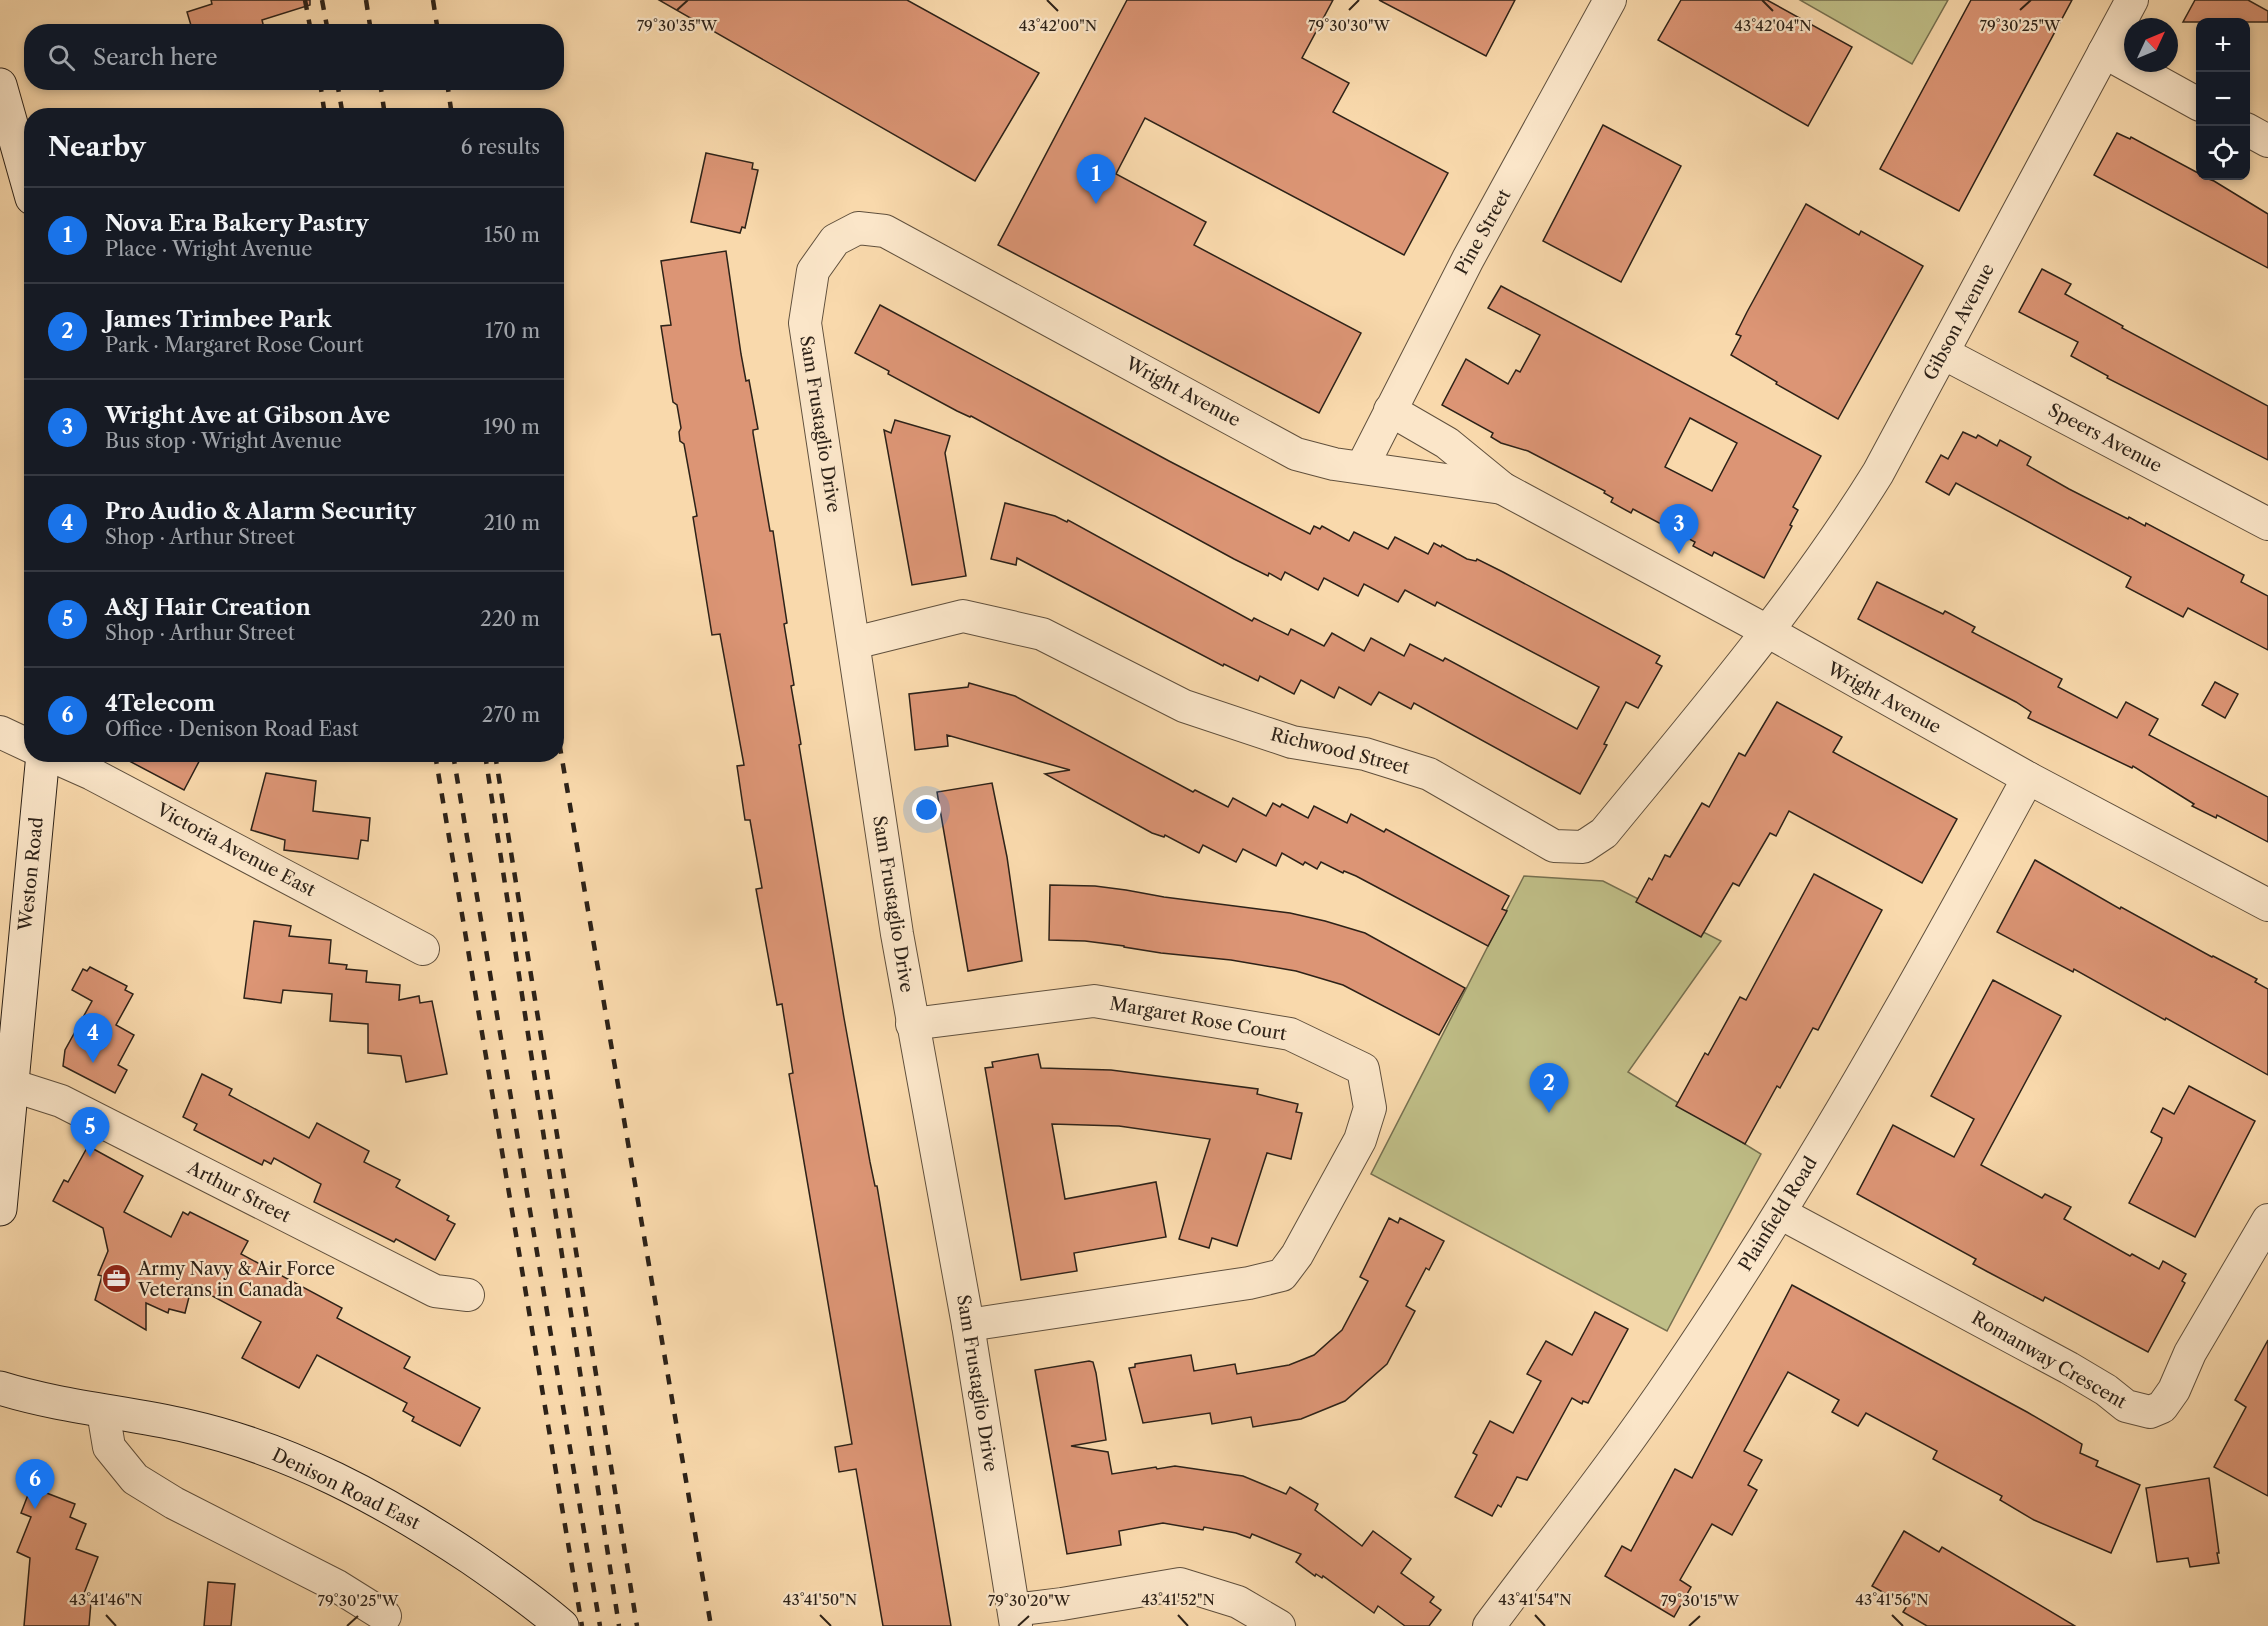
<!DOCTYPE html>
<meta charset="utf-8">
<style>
:root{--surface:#171b24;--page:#242831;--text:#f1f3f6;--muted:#9ea1a6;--line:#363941;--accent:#1a73e8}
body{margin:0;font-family:"Libre Caslon Text",serif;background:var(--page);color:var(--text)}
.controls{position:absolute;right:18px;top:18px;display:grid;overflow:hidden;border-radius:12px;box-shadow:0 3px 9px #0003}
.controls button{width:54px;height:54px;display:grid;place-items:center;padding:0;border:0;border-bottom:2px solid var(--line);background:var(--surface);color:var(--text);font:30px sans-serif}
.compass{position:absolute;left:2124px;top:18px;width:54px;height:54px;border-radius:50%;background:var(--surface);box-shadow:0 3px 9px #0003;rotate:46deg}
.you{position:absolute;left:927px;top:810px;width:21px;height:21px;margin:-15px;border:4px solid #fff;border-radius:50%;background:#1a73e8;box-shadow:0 0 0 9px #1a73e833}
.badge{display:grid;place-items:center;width:39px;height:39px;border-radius:50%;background:var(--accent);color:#fff;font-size:20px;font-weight:700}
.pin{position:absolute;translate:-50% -50px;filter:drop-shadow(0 2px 3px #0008)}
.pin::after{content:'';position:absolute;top:32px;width:21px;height:18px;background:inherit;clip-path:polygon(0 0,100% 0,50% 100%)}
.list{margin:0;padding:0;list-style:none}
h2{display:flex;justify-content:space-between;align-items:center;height:78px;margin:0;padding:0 24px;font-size:26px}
h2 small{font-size:20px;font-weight:400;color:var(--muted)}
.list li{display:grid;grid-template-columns:39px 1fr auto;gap:18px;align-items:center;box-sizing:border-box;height:96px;padding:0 24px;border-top:2px solid var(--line)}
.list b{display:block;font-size:22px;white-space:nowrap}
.list p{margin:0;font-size:20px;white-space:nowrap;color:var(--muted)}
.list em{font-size:20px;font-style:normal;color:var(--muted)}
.icon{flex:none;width:33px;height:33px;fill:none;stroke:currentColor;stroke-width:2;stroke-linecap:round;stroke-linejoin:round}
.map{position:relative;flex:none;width:2268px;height:1626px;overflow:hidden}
.search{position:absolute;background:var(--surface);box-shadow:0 3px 9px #0003;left:24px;top:24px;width:540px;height:66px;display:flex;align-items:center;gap:15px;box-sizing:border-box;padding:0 21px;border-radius:24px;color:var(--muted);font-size:22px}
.panel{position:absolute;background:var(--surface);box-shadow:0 3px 9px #0003;left:24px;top:108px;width:540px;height:654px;border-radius:24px}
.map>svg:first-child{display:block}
</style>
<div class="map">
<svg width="2268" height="1626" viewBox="0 0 2268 1626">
<rect width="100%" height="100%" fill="#f9d9ac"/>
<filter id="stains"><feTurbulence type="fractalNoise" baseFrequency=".00333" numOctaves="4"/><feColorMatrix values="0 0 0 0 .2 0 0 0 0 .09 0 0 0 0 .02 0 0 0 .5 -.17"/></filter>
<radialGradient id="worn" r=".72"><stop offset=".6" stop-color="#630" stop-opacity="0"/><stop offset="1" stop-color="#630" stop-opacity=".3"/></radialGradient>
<g fill="#c0bf88" stroke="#767050" stroke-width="1.5">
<polygon points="1800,0 1948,0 1912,64"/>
<polygon points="1524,876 1603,881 1721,941 1628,1072 1761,1154 1667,1331 1371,1174"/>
</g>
<g fill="#dc9575" stroke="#2d2218" stroke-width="1.5" fill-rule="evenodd">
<polygon points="211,0 310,0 310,5 262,20 265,32 193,32 187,12 212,4"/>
<polygon points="659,0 907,0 1039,73 975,181"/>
<polygon points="1127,0 1333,0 1302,58 1349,83 1333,112 1448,173 1404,255 1145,118 1116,174 1206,222 1194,245 1361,333 1319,413 998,245"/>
<polygon points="1379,0 1515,0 1486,56"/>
<polygon points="1681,0 1767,0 1852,47 1808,126 1658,40"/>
<polygon points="1971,0 2072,0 1959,211 1880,169"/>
<polygon points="2195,0 2248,0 2268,11 2268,22 2183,22"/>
<polygon points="1603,125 1681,166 1621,282 1543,241"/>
<polygon points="2117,133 2130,139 2131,137 2200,174 2200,176 2214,181 2268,214 2268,268 2094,175"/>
<polygon points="706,153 753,163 752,169 758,170 745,228 742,227 740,233 691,222"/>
<polygon points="1806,204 1859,235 1861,231 1923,266 1838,419 1776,384 1777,382 1731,355 1741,336 1736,334 1747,312"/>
<polygon points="726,251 741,354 746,381 749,380 758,429 753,430 753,433 770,531 773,531 787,623 784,624 794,685 791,686 801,744 799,745 844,1018 870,1162 875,1186 877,1186 951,1626 883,1626 856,1469 839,1472 835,1447 852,1444 789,1074 793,1073 782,1004 777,1005 756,889 762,888 750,820 745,820 737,766 744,765 720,634 712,635 693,517 697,516 684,444 680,441 679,432 681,428 677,405 673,402 661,326 671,325 661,261"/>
<polygon points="2042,269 2071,284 2065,294 2123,326 2122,328 2268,406 2268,460 2107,378 2108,376 2071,356 2078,342 2019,312"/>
<path d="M1501 286 1821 456 1793 507 1798 510 1790 525 1792 526 1764 578 1714 552 1712 556 1693 546 1695 542 1633 509 1631 513 1611 502 1613 498 1604 493 1605 491 1528 451 1501 443 1491 437 1493 433 1442 405 1466 359 1508 384 1516 370 1520 372 1540 335 1488 308ZM1690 418 1737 443 1712 491 1665 467Z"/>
<polygon points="880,305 1169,461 1310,534 1314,526 1320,529 1322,526 1349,541 1354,532 1388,549 1395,537 1428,554 1434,543 1441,547 1442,545 1467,559 1476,561 1477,559 1503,572 1660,656 1656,663 1662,666 1638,708 1626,702 1604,744 1607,745 1580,794 1414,703 1411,709 1379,692 1371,705 1339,687 1334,698 1301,680 1294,694 1260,676 1258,681 1224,664 1223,666 1017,558 1016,565 991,559 1005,503 1055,516 1067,522 1068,520 1252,621 1254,618 1288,635 1291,629 1324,646 1332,633 1364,651 1371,638 1404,656 1410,644 1443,661 1445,658 1577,729 1599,687 1437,602 1435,606 1405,590 1398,602 1364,584 1358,596 1324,578 1318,590 1285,572 1281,580 1269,573 1268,576 1234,559 971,416 970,417 957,411 888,374 889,371 855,353"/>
<polygon points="895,420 950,436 945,453 966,576 912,585 884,430 891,433"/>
<polygon points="1963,432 1976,438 1978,435 1997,446 2000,440 2031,457 2027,465 2069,489 2128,519 2129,517 2145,526 2146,523 2244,575 2241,582 2268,596 2268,650 2188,608 2183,617 2126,587 2131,577 1956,483 1949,495 1926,482 1941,455 1948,459"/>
<polygon points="1877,582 1943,614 1945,611 1975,627 1972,632 2062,679 2058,687 2117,718 2126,702 2158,719 2149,735 2268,797 2268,842 2217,815 2216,818 2192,806 2194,804 2133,766 2132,768 2028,718 2031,712 2016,702 1858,619"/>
<polygon points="2215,682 2238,694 2225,718 2202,705"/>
<polygon points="969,683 1015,696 1193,792 1195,790 1228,807 1233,798 1266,816 1273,803 1280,807 1282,804 1308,818 1314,806 1347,823 1351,814 1384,832 1386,829 1509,896 1502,909 1507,911 1488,946 1356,876 1344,871 1343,873 1321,862 1317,869 1305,862 1303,865 1282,853 1276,866 1243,849 1236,862 1203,845 1199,853 1165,835 1164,837 1152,833 1045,774 1070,770 947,735 948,746 915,750 909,694 968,687"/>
<polygon points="1777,702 1842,737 1833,752 1957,819 1922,883 1789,811 1776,836 1770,833 1739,886 1733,883 1701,937 1636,902 1649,878 1652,880 1665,855 1670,857 1702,803 1709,807 1739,753 1745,756"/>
<polygon points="116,754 203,754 184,790"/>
<polygon points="266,773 316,781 313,811 370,818 368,841 361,840 358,859 284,850 285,840 251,830"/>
<polygon points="992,783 1007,857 1022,961 968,971 937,792"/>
<polygon points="2035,860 2120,909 2121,907 2212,957 2213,956 2257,979 2255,982 2268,989 2268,1075 2166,1018 2165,1020 2074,969 2073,972 1997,932"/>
<polygon points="1814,874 1882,910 1818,1030 1813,1028 1780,1088 1777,1086 1745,1144 1676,1106 1705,1053 1708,1055 1740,997 1746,1000"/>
<polygon points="1050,885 1095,886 1126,890 1164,897 1290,913 1325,921 1365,933 1465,988 1439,1035 1343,985 1296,971 1231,960 1161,953 1124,947 1124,946 1085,941 1049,940"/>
<polygon points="254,921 291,926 289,936 331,940 329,963 347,965 346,969 367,971 366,982 400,985 399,1000 419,996 420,1003 432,1001 447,1074 406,1082 401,1056 368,1053 368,1024 330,1021 332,994 283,990 281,1003 244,998"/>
<polygon points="90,967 127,986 125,990 133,994 116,1025 134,1035 118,1065 127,1070 115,1093 63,1066 65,1050 92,1001 72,990 83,969 87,971"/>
<polygon points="1993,980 2061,1016 1981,1165 2042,1198 2045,1194 2071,1207 2064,1219 2130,1256 2132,1254 2159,1269 2163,1261 2186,1274 2182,1281 2185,1283 2148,1352 2045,1297 2043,1301 1988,1272 1973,1264 1976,1259 1857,1194 1893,1125 1954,1157 1974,1119 1931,1096"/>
<polygon points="1038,1054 1041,1068 1111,1070 1258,1089 1257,1094 1298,1104 1296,1112 1302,1113 1291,1159 1267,1153 1237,1246 1212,1238 1209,1248 1179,1239 1210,1139 1119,1126 1052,1124 1065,1199 1156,1182 1166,1237 1074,1253 1077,1271 1021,1280 985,1068 993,1067 992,1062"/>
<polygon points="202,1074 232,1089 229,1095 309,1138 317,1123 369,1151 364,1162 400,1180 396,1187 449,1216 447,1220 455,1224 435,1260 396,1239 394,1242 314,1202 321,1184 274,1158 271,1164 264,1160 262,1165 194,1130 197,1124 183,1117"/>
<polygon points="2189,1086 2255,1121 2195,1237 2129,1203 2161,1142 2162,1138 2151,1132 2163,1108 2174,1114"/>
<polygon points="88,1146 143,1176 124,1212 171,1237 183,1212 188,1215 190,1212 248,1241 241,1254 342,1308 337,1318 410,1357 404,1368 480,1408 460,1446 412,1421 414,1417 403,1411 407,1403 317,1355 299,1388 242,1358 261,1322 192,1285 185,1313 169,1309 168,1313 146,1303 146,1330 95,1300 102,1276 98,1275 108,1251 103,1228 53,1201 64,1180 68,1182"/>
<polygon points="1389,1218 1398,1223 1400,1218 1444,1241 1429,1270 1426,1268 1406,1306 1415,1311 1387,1364 1345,1401 1301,1419 1253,1427 1251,1417 1212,1424 1210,1413 1143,1423 1129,1368 1135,1367 1135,1364 1191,1355 1194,1371 1235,1364 1237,1374 1289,1365 1314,1355 1342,1330 1368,1281 1360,1277"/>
<polygon points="1792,1285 2027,1412 2082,1444 2080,1453 2098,1461 2096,1466 2140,1485 2111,1553 2034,1520 2000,1500 2002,1496 1933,1459 1937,1451 1866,1413 1858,1426 1832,1412 1839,1400 1788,1372 1744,1451 1762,1460 1748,1485 1757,1490 1732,1535 1712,1524 1680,1580 1691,1587 1674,1617 1605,1576 1622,1546 1631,1551 1675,1469 1692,1478"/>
<polygon points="1595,1312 1628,1329 1588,1403 1583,1401 1582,1404 1572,1398 1527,1480 1517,1477 1501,1507 1498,1505 1492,1516 1455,1497 1477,1455 1473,1453 1490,1421 1513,1433 1541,1381 1527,1374 1546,1341 1572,1355"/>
<polygon points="2268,1340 2268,1496 2214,1467 2246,1407 2235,1400"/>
<polygon points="1089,1361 1093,1362 1096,1373 1106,1440 1071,1446 1108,1452 1112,1474 1156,1467 1157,1469 1175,1466 1243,1476 1286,1494 1290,1487 1318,1504 1315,1510 1362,1546 1373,1531 1411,1559 1401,1573 1434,1597 1430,1602 1441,1610 1429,1626 1405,1626 1378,1606 1374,1613 1323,1576 1322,1578 1316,1574 1315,1576 1296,1562 1301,1554 1252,1534 1250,1538 1236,1533 1204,1527 1203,1530 1163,1523 1119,1531 1121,1545 1067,1554 1035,1370"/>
<polygon points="2209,1478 2219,1553 2217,1553 2219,1563 2190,1567 2188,1558 2157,1562 2146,1488"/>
<polygon points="31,1487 75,1504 70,1517 86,1524 76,1549 98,1557 81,1601 91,1602 89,1626 24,1626 30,1558 17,1552 31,1517 21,1513"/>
<polygon points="1904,1531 1939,1552 1942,1547 2075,1626 1927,1626 1903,1612 1907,1606 1872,1586"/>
<polygon points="208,1582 235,1584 231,1626 204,1626"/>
</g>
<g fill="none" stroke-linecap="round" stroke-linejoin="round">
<defs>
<g id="street">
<polyline points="2104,52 2200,105"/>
<polyline points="2246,129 2268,141"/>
<polyline points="1943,353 2268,524"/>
<polyline points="1390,410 1447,443 1502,488 1769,632 2028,778 2268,905"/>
<polyline points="1362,467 1468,259 1610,0"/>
<path d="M854 643 963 616 1042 634 1184 706 1292 742 1365 754 1429 774 1554 846 1583 847 1604 833C1700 716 1798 602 1878 473L2132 0"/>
<polyline points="0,732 32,747"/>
<polyline points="47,754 92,774 423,949"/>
<polyline points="912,1024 1094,1001 1290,1034 1363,1069 1370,1108 1360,1140 1297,1255 1282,1275 1249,1283 968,1325"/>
<polyline points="11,1085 61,1101 435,1291 468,1295"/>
<polyline points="1780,1213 2069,1368 2106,1390 2126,1406 2150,1412 2162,1407 2174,1390 2190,1353 2268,1220"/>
<polyline points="103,1411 109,1447 135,1479 174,1503 337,1586 385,1616"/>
<polyline points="1014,1610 1062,1604 1180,1584 1238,1602 1279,1626"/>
<polyline points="1016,1626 968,1325 897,934 805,323 813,271 835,240 858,228 885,231 1296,454 1334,464 1502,488"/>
<path d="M1489 1626C1551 1543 1617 1460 1675 1374 1805 1183 1918 981 2028 778"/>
</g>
<g id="secondary">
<polyline points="0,85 32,198"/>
<polyline points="0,1209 43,754"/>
<path d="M0 1388C61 1407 125 1412 187 1426 290 1449 384 1500 471 1558 503 1580 533 1601 562 1626"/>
</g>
</defs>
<use href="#street" stroke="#60503d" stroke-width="34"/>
<use href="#secondary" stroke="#2d2218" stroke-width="35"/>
<use href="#street" stroke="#fbe6c9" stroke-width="32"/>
<use href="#secondary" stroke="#fbe6c9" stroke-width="33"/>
<g stroke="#2d2218" stroke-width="4.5" stroke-dasharray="10 10" stroke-linecap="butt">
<polyline points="305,0 311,32"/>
<polyline points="322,0 328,32"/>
<polyline points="366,0 371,32"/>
<polyline points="433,0 438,32"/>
<polyline points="320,82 325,116"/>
<polyline points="337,82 343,116"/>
<polyline points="380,82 385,116"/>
<polyline points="447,82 452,116"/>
<polyline points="556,724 711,1626"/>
<polyline points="435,754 582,1626"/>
<polyline points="453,754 600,1626"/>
<polyline points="485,754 619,1626"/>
<polyline points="495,754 637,1626"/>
</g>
</g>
<path fill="none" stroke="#2d2218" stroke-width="2" d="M1047 0 1058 11M1762 0 1773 11M677 10 688 0M1349 10 1359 0M2020 10 2031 0M106 1615 116 1626M820 1615 831 1626M1178 1615 1188 1626M1535 1615 1545 1626M1892 1615 1903 1626M347 1626 358 1616M1018 1626 1029 1616M1689 1626 1700 1616"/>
<defs>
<symbol id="office-disc" viewBox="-11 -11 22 22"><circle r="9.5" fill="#8f2418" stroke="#fbe6c9"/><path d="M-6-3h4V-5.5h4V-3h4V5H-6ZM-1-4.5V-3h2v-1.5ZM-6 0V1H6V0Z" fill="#fff"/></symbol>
</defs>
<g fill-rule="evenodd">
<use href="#office-disc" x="100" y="1262" width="33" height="33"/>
</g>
<g text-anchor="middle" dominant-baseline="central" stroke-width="4.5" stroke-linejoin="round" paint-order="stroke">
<g font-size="18" fill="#2d2218" stroke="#fbe6c9">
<text transform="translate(1483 232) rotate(-61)">Pine Street</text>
<text transform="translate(1959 322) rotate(-62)">Gibson Avenue</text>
<text transform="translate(1183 392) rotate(28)">Wright Avenue</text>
<text transform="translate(820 424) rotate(81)">Sam Frustaglio Drive</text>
<text transform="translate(2105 438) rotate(28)">Speers Avenue</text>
<text transform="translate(1884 698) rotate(29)">Wright Avenue</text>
<text transform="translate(1340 751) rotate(14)">Richwood Street</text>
<text transform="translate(236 850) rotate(28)">Victoria Avenue East</text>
<text transform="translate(31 874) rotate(-84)">Weston Road</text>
<text transform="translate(893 904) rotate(81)">Sam Frustaglio Drive</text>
<text transform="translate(1198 1019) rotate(10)">Margaret Rose Court</text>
<text transform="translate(239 1192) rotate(27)">Arthur Street</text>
<text transform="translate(1778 1214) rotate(-58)">Plainfield Road</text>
<text transform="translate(2049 1360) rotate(30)">Romanway Crescent</text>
<text transform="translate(977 1383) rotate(81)">Sam Frustaglio Drive</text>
<text transform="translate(346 1489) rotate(26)">Denison Road East</text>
</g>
<g font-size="18" fill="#2d2218" stroke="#fbe6c9" text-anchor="start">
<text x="138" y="1269">Army Navy &amp; Air Force<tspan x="138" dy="21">Veterans in Canada</tspan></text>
</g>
</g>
<g font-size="15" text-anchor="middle" fill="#2d2218" stroke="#fbe6c9" stroke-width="4.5" stroke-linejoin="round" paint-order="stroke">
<text x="677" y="31">79°30'35"W</text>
<text x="1349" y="31">79°30'30"W</text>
<text x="2020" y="31">79°30'25"W</text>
<text x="1058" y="31">43°42'00"N</text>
<text x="1773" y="31">43°42'04"N</text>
<text x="106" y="1605">43°41'46"N</text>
<text x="820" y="1605">43°41'50"N</text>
<text x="1178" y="1605">43°41'52"N</text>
<text x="1535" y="1605">43°41'54"N</text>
<text x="1892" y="1605">43°41'56"N</text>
<text x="358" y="1606">79°30'25"W</text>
<text x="1029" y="1606">79°30'20"W</text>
<text x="1700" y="1606">79°30'15"W</text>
</g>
<rect width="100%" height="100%" filter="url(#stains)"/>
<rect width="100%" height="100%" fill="url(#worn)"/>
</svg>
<div class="controls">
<button>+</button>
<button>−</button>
<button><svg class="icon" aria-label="locate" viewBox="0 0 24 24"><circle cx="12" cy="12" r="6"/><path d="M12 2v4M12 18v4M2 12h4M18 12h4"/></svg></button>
</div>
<svg class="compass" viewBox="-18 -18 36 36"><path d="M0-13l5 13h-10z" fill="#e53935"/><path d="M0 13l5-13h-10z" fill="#9ea1a6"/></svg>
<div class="you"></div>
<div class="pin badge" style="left:1096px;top:204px">1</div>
<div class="pin badge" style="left:1549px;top:1113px">2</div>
<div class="pin badge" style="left:1679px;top:554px">3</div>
<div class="pin badge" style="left:93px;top:1063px">4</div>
<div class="pin badge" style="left:90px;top:1157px">5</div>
<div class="pin badge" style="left:35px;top:1509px">6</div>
<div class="search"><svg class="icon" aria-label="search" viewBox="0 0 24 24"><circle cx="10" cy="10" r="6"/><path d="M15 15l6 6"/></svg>Search here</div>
<section class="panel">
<h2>Nearby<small>6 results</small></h2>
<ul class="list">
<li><span class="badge">1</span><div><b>Nova Era Bakery Pastry</b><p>Place · Wright Avenue</p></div><em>150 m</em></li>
<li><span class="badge">2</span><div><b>James Trimbee Park</b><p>Park · Margaret Rose Court</p></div><em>170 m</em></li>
<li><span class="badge">3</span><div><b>Wright Ave at Gibson Ave</b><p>Bus stop · Wright Avenue</p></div><em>190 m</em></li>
<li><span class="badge">4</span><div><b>Pro Audio &amp; Alarm Security</b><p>Shop · Arthur Street</p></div><em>210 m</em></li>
<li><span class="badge">5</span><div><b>A&amp;J Hair Creation</b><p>Shop · Arthur Street</p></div><em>220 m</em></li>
<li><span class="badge">6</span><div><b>4Telecom</b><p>Office · Denison Road East</p></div><em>270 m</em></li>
</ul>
</section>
</div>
